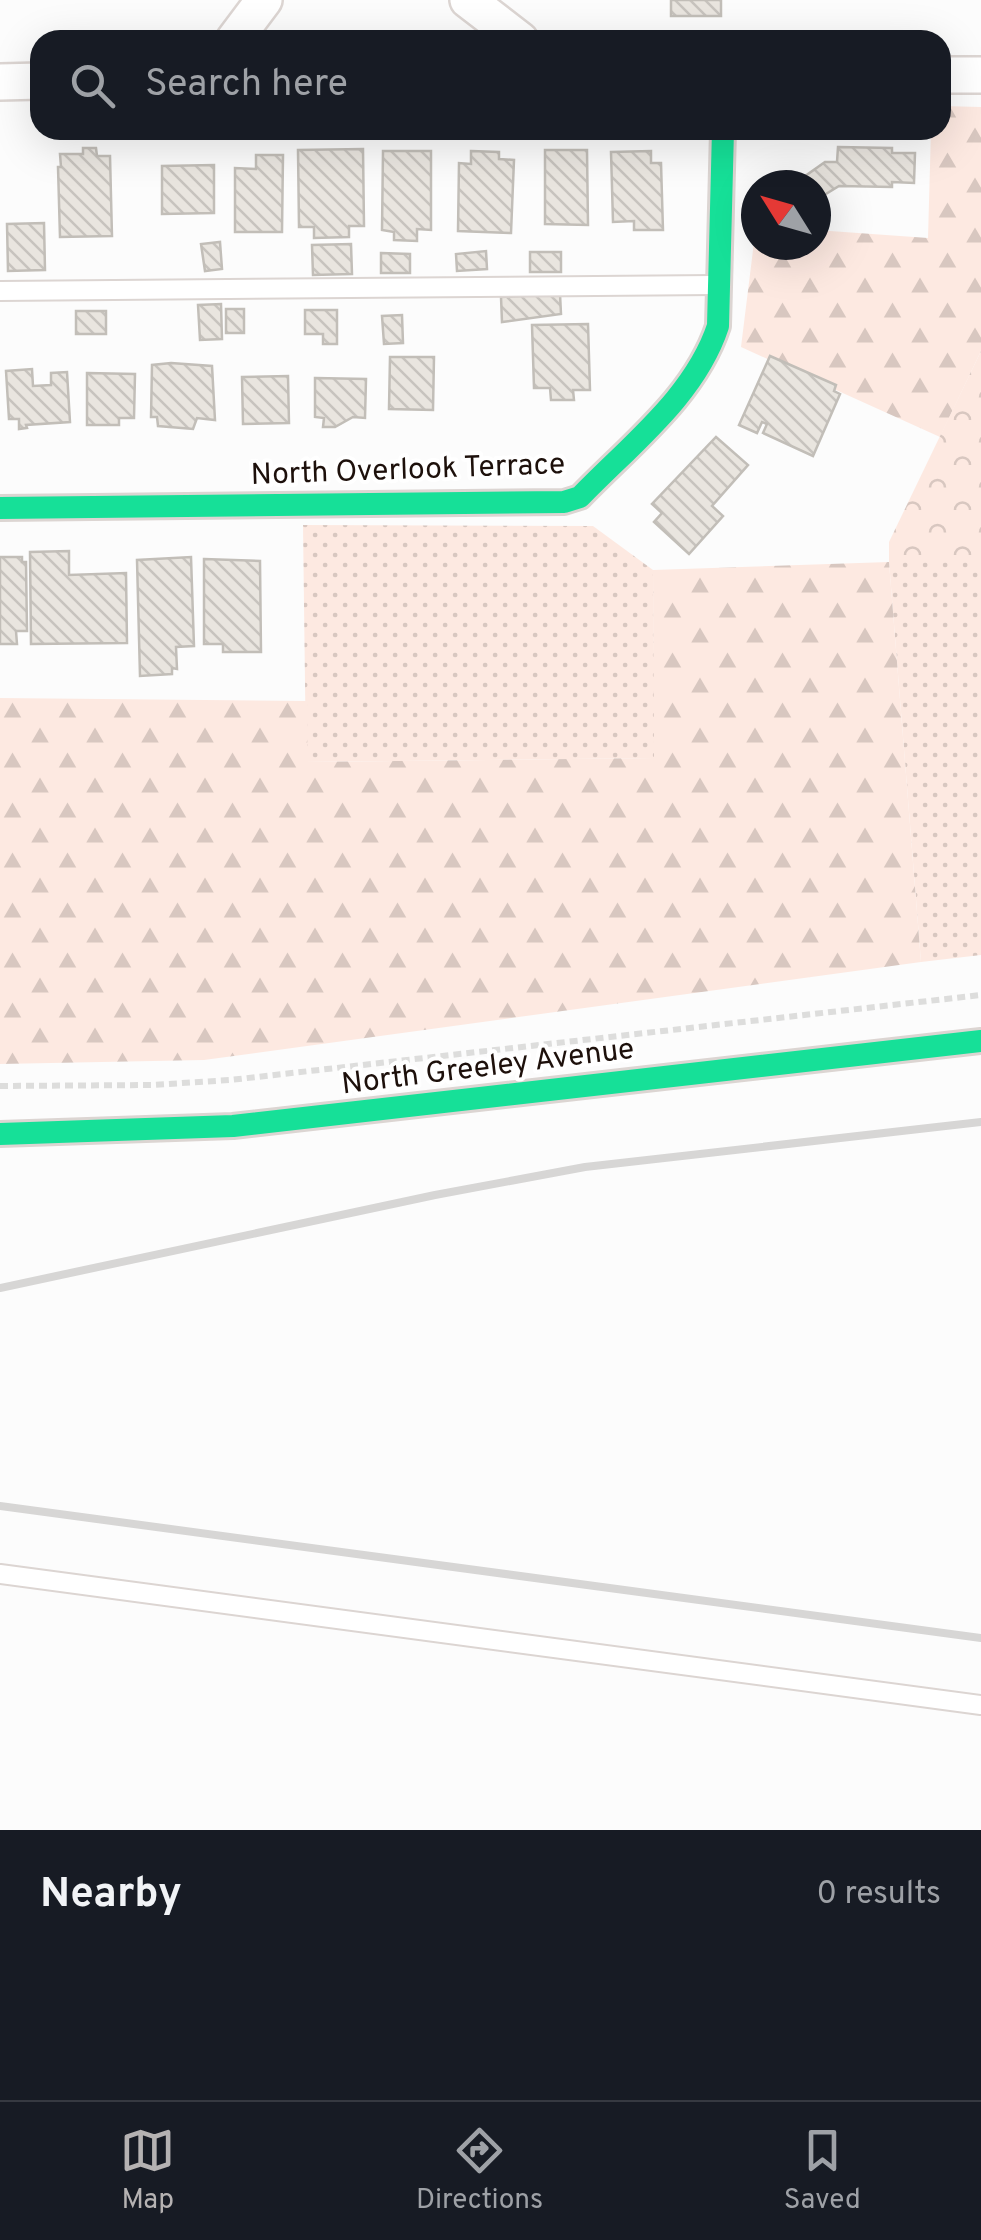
<!DOCTYPE html>
<style>
:root{--surface:#171b24;--page:#242831;--text:#f1f3f6;--muted:#9ea1a6;--line:#363941;--accent:#b5b2b2}
body{margin:0;font-family:Overpass,sans-serif;background:var(--page);color:var(--text)}
.compass{position:absolute;left:741px;top:170px;width:90px;height:90px;border-radius:50%;background:var(--surface);box-shadow:0 10px 40px #0002;rotate:307deg}
.list{margin:0;padding:0;list-style:none}
h2{display:flex;justify-content:space-between;align-items:center;height:130px;margin:0;padding:0 40px;font-size:42px}
h2 small{font-size:32px;font-weight:400;color:var(--muted)}
.icon{flex:none;width:55px;height:55px;fill:none;stroke:currentColor;stroke-width:2;stroke-linecap:round;stroke-linejoin:round}
.map{position:relative;flex:none;width:981px;height:1830px;overflow:hidden}
.search{position:absolute;background:var(--surface);box-shadow:0 10px 40px #0002;left:30px;right:30px;top:30px;height:110px;display:flex;align-items:center;gap:25px;box-sizing:border-box;padding:0 35px;border-radius:30px;color:var(--muted);font-size:38px}
.sheet{height:270px;background:var(--surface)}
nav{display:flex;justify-content:space-around;align-items:center;box-sizing:border-box;height:140px;border-top:2px solid var(--line);background:var(--surface);font-size:28px;color:var(--muted)}
nav a{display:grid;justify-items:center;gap:5px}
nav .on{color:var(--accent)}
.map>svg:first-child{display:block}
</style>
<div class="map">
<svg width="981" height="1830" viewBox="0 0 981 1830">
<defs>
<pattern id="grass-dots" width="8" height="8" patternUnits="userSpaceOnUse" patternTransform="scale(2.5)"><rect width="8" height="8" fill="#fde9e1"/><path d="M2 2h.1M6 6h.1" fill="none" stroke="#d8c7c0" stroke-width="1.8" stroke-linecap="round"/></pattern>
<pattern id="forest-firs" width="22" height="20" patternUnits="userSpaceOnUse" patternTransform="scale(2.5)"><rect width="22" height="20" fill="#fde9e1"/><path d="M5 1l3.5 6h-7zM16 11l3.5 6h-7z" fill="#d8c7c0"/></pattern>
<pattern id="park-crowns" width="20" height="18" patternUnits="userSpaceOnUse" patternTransform="scale(2.5)"><rect width="20" height="18" fill="#fde9e1"/><path d="M2 6a3 3 0 1 1 6 0M12 15a3 3 0 1 1 6 0" fill="none" stroke="#d8c7c0"/></pattern>
<pattern id="building-back-hatch" width="6" height="6" patternUnits="userSpaceOnUse" patternTransform="scale(2.5)"><rect width="6" height="6" fill="#e9e5df"/><path d="M-1 5l2 2M0 0l6 6M5-1l2 2" fill="none" stroke="#c7c3be"/></pattern>
</defs>
<rect width="100%" height="100%" fill="#fcfcfc"/>
<g fill="url(#grass-dots)">
<polygon points="303,525 593,526 653,570 655,758 306,762"/>
<polygon points="889,562 981,562 981,955 921,962"/>
</g>
<g fill="url(#forest-firs)">
<polygon points="941,106 981,107 981,351 940,437 741,347 756,226 756,245 816,245 816,230 928,238 931,130 941,130"/>
<polygon points="889,562 921,962 204,1060 0,1064 0,698 308,701 307,762 654,758 653,570"/>
</g>
<polygon fill="url(#park-crowns)" points="981,351 981,562 889,562 889,542"/>
<g fill="url(#building-back-hatch)" stroke="#c2beb8" stroke-width="2.5">
<rect x="671" y="0" width="50" height="16"/>
<polygon points="838,147 892,148 892,153 915,153 914,183 892,182 892,187 839,186 816,200 816,185 801,185 801,179 825,162 837,162"/>
<polygon points="83,148 96,148 97,156 110,156 112,236 60,237 58,167 61,167 60,154 83,154"/>
<polygon points="363,149 364,226 349,226 349,237 314,238 314,227 299,227 298,150"/>
<polygon points="545,150 587,150 588,225 545,224"/>
<polygon points="383,151 431,151 431,230 417,229 417,241 394,240 394,232 382,230"/>
<polygon points="471,151 499,152 499,159 514,160 511,233 458,231 459,163 471,164"/>
<polygon points="651,151 651,163 661,163 663,230 634,230 634,221 613,222 611,152"/>
<polygon points="256,155 283,155 282,232 235,232 235,168 256,169"/>
<polygon points="214,165 214,213 162,214 162,166"/>
<polygon points="44,223 45,270 8,271 7,224"/>
<polygon points="220,242 222,269 205,271 201,244"/>
<polygon points="351,244 352,274 313,275 312,245"/>
<polygon points="486,251 487,269 457,271 456,254"/>
<rect x="530" y="252" width="31" height="20"/>
<polygon points="381,253 410,254 410,273 381,273"/>
<polygon points="560,294 561,314 502,322 501,297"/>
<polygon points="221,304 222,339 200,340 198,305"/>
<rect x="226" y="309" width="18" height="24"/>
<polygon points="305,310 337,310 337,344 323,344 323,334 305,334"/>
<rect x="76" y="311" width="30" height="23"/>
<polygon points="402,315 403,343 384,344 382,316"/>
<polygon points="588,324 590,390 573,390 574,400 551,400 550,388 534,388 532,325"/>
<polygon points="770,356 836,385 834,391 840,394 813,456 763,433 767,424 762,422 757,433 739,425"/>
<polygon points="390,357 434,357 433,410 389,409"/>
<polygon points="171,363 212,366 215,420 197,418 193,429 158,426 157,417 151,417 152,365"/>
<polygon points="32,369 33,386 51,385 51,373 67,372 70,422 26,425 27,428 19,429 19,419 9,419 6,371"/>
<polygon points="87,373 135,374 134,418 119,418 119,425 87,425"/>
<polygon points="288,376 289,423 243,424 242,377"/>
<polygon points="315,378 366,379 365,418 353,417 335,427 323,427 324,418 315,417"/>
<polygon points="716,437 748,465 712,506 723,516 689,554 654,522 662,513 652,504"/>
<polygon points="69,551 69,575 126,573 127,643 31,644 30,552"/>
<polygon points="0,557 22,557 22,562 26,562 27,631 16,631 17,644 0,644"/>
<polygon points="191,557 194,646 176,647 177,669 172,668 172,674 140,676 137,560"/>
<polygon points="204,559 260,561 261,652 223,652 223,644 204,644"/>
</g>
<g fill="none" stroke-linecap="round" stroke-linejoin="round">
<defs>
<g id="lane">
<polyline points="0,291 714,285"/>
<polyline points="0,1574 981,1705"/>
</g>
<g id="street">
<polyline points="468,0 520,40"/>
<polyline points="234,40 264,0"/>
<polyline points="941,75 981,75"/>
<polyline points="0,82 40,81"/>
</g>
<g id="fast">
<path d="M0 508 564 502 580 497C630 445 695 396 718 326L723 130"/>
<polyline points="0,1134 233,1126 981,1041"/>
</g>
</defs>
<use href="#lane" stroke="#dcd5d2" stroke-width="22"/>
<use href="#street" stroke="#dcd5d2" stroke-width="40"/>
<use href="#fast" stroke="#dcd5d2" stroke-width="28"/>
<polyline stroke="#dddddc" stroke-width="6" stroke-dasharray="8 5" stroke-linecap="butt" points="0,1086 152,1085 230,1080 981,995"/>
<use href="#lane" stroke="#fff" stroke-width="18"/>
<use href="#street" stroke="#fff" stroke-width="35"/>
<use href="#fast" stroke="#16e098" stroke-width="22"/>
<g stroke="#d7d6d5" stroke-width="8">
<polyline points="0,1288 435,1195 585,1167 981,1122"/>
<polyline points="0,1506 981,1638"/>
</g>
</g>
<g text-anchor="middle" dominant-baseline="central" stroke-width="8" stroke-linejoin="round" paint-order="stroke">
<g font-size="30" fill="#1d100b" stroke="#fff">
<text transform="translate(408 471) rotate(-2)">North Overlook Terrace</text>
<text transform="translate(488 1068) rotate(-7)">North Greeley Avenue</text>
</g>
</g>
</svg>
<svg class="compass" viewBox="-18 -18 36 36"><path d="M0-13l5 13h-10z" fill="#e53935"/><path d="M0 13l5-13h-10z" fill="#9ea1a6"/></svg>
<div class="search"><svg class="icon" aria-label="search" viewBox="0 0 24 24"><circle cx="10" cy="10" r="6"/><path d="M15 15l6 6"/></svg>Search here</div>
</div>
<section class="sheet">
<h2>Nearby<small>0 results</small></h2>
<ul class="list">
</ul>
</section>
<nav>
<a class="on"><svg class="icon" aria-label="map" viewBox="0 0 24 24"><path d="M3 6l6-2 6 2 6-2v14l-6 2-6-2-6 2zM9 4v14M15 6v14"/></svg>Map</a>
<a><svg class="icon" aria-label="directions" viewBox="0 0 24 24"><path d="M12 3l9 9-9 9-9-9zM9 14v-3h6M13 9l2 2-2 2"/></svg>Directions</a>
<a><svg class="icon" aria-label="saved" viewBox="0 0 24 24"><path d="M7 4h10v16l-5-4-5 4z"/></svg>Saved</a>
</nav>
